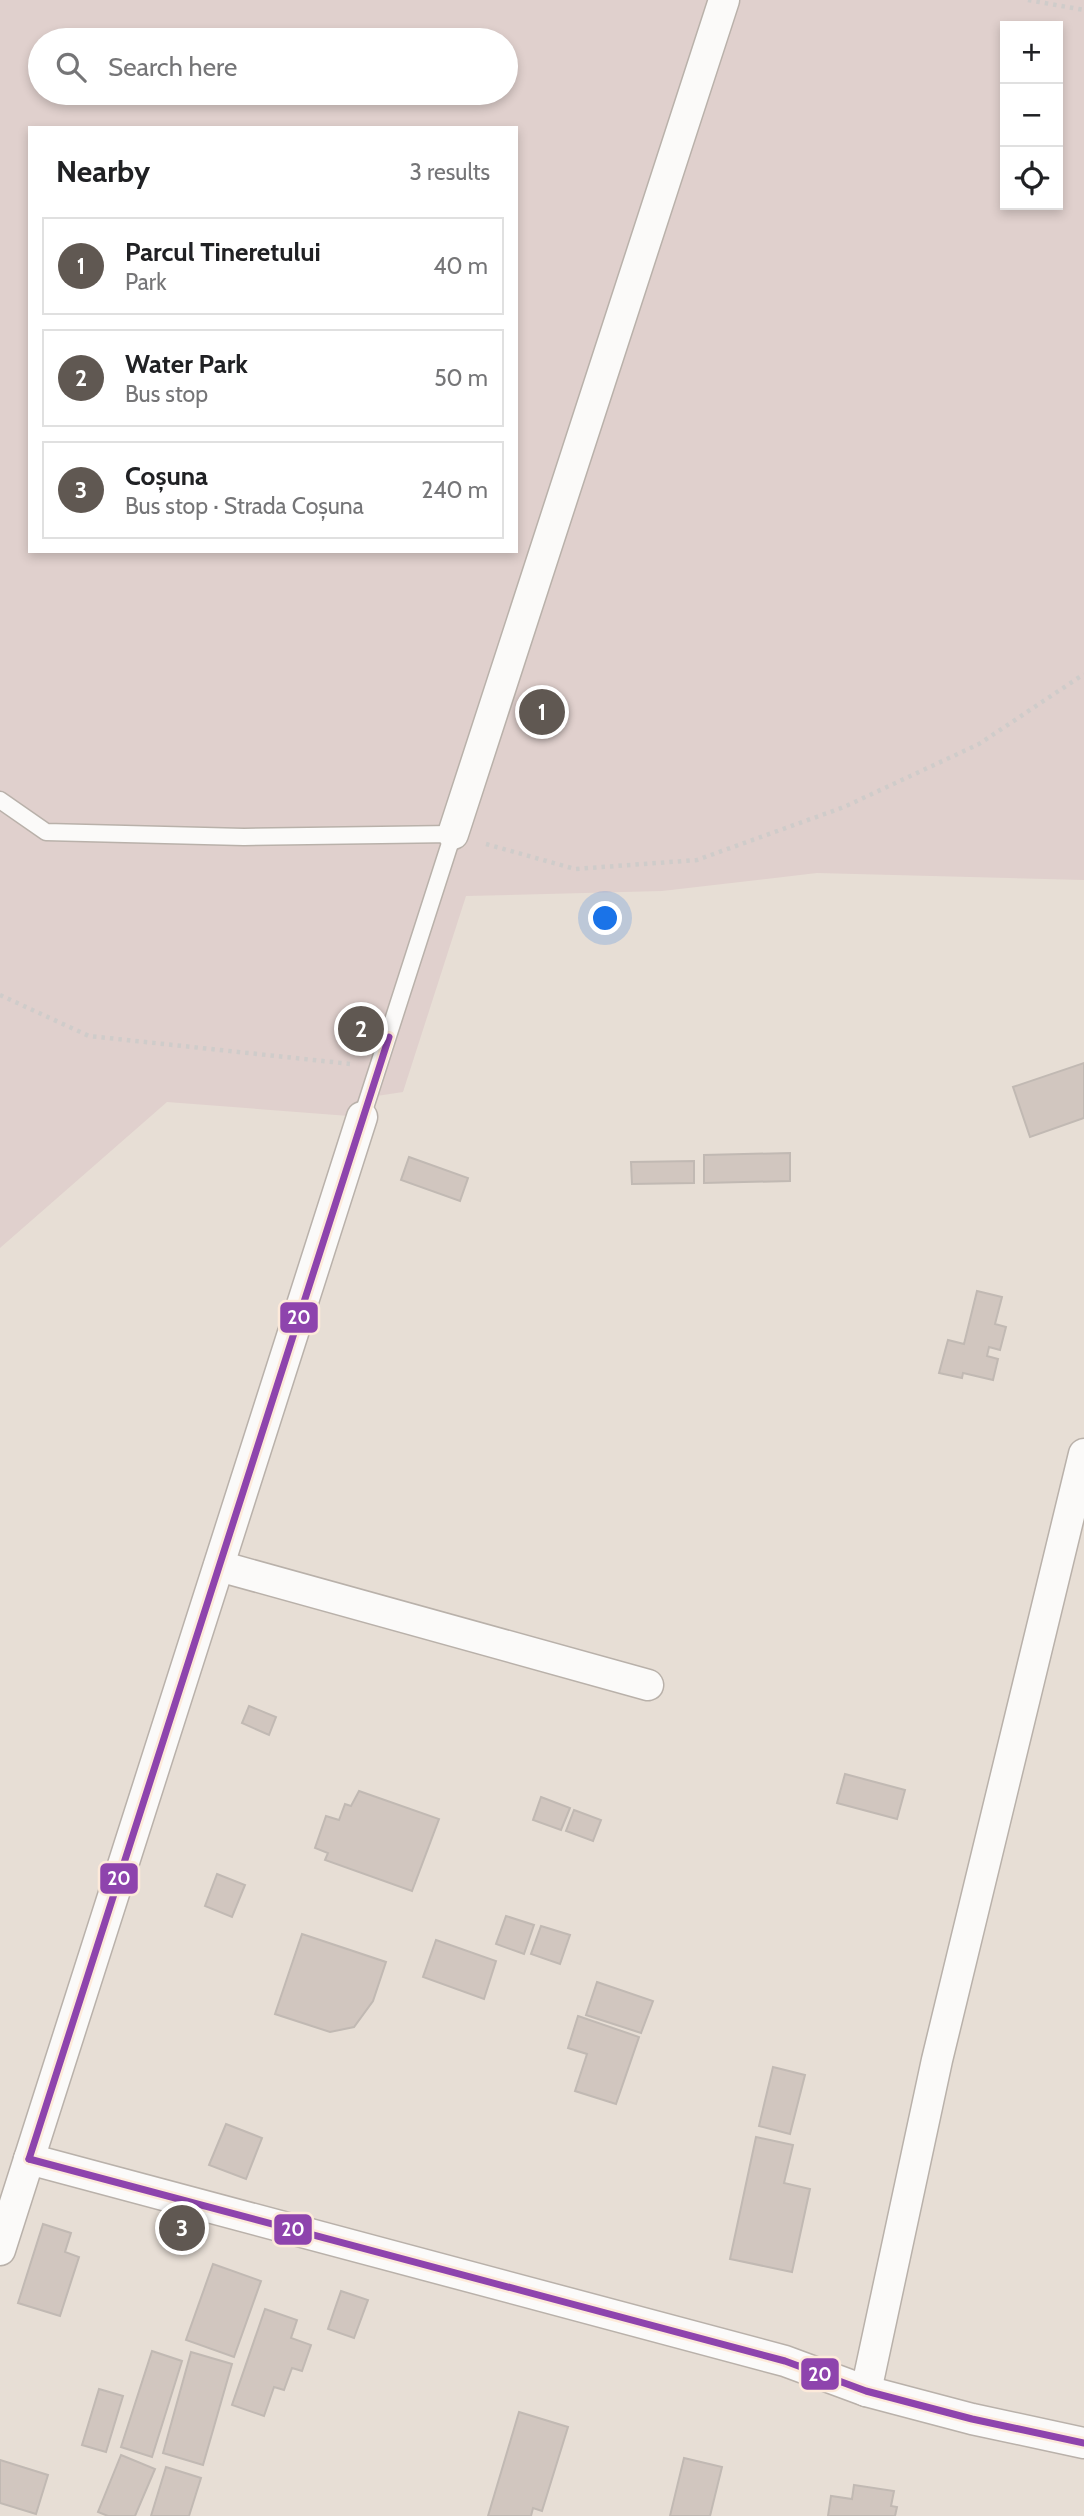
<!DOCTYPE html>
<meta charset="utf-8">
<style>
:root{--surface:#fff;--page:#f6f6f6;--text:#202124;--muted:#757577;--line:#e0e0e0;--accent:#605852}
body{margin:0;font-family:Cabin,sans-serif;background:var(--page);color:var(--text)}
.controls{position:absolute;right:21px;top:21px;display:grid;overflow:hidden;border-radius:0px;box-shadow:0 4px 10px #0003}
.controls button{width:63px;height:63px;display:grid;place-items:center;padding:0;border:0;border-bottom:2px solid var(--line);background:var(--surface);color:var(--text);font:35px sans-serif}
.you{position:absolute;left:606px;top:919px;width:24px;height:24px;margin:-18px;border:5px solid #fff;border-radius:50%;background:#1a73e8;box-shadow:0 0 0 10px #1a73e833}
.badge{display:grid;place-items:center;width:46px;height:46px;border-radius:50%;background:var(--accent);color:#fff;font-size:23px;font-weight:700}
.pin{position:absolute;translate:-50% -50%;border:4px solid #fff;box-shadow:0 2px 7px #0006}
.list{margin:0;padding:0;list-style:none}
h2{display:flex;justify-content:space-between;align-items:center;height:91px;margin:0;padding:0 28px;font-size:30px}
h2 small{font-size:23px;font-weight:400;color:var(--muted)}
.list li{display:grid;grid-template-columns:46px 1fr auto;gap:21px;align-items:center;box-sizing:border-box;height:98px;margin:0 14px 14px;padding:0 14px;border:2px solid var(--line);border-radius:0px}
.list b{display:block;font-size:26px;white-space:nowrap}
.list p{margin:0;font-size:23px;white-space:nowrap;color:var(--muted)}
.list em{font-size:23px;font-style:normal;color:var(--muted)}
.icon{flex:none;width:38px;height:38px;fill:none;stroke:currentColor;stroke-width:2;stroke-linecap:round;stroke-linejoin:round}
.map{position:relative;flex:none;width:1084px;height:2516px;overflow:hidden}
.search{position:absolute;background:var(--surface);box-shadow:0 4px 10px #0003;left:28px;top:28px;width:490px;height:77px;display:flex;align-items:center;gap:18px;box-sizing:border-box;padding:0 24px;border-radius:38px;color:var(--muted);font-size:26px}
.panel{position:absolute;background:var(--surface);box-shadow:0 4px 10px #0003;left:28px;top:126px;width:490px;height:427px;border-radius:0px}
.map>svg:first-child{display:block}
</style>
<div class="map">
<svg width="1084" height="2516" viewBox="0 0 1084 2516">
<rect width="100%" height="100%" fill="#e7ded5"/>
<path fill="#e0d0cd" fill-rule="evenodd" d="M0 0H1084V880L817 873 662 891 466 896 403 1092 370 1097 362 1117 167 1102 0 1248ZM1005 26H1058V205H1005ZM40 40H506V93H40ZM30 128H516V551H30Z"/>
<g fill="#d1c6bf" stroke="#c1b9b3" stroke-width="2">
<polygon points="1084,1063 1084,1118 1030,1137 1013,1087"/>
<polygon points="790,1153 790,1181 704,1183 704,1155"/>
<polygon points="409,1157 468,1178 460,1201 401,1180"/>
<polygon points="694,1161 694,1183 632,1184 631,1162"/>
<polygon points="977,1291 1002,1297 995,1324 1006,1327 1000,1350 989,1347 987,1356 998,1359 993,1380 963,1373 962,1378 939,1373 948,1340 964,1344"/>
<polygon points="249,1706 276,1717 269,1735 242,1723"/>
<polygon points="845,1774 905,1790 897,1819 837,1803"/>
<polygon points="359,1791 439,1819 412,1891 325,1860 328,1853 315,1848 326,1816 339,1820 345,1804 351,1806"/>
<polygon points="541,1797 570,1808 561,1830 533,1820"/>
<polygon points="574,1810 601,1820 593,1841 566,1831"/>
<polygon points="217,1874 245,1885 232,1917 205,1906"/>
<polygon points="506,1916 534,1925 524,1954 496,1944"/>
<polygon points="541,1926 570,1935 560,1964 531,1954"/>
<polygon points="302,1934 386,1962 373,2001 354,2027 330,2032 275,2014"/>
<polygon points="436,1940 496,1961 484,1999 423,1977"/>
<polygon points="597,1982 653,2001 641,2033 586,2015"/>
<polygon points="578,2016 639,2037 616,2104 575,2091 587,2054 568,2048"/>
<polygon points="773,2067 805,2075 790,2134 759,2126"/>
<polygon points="226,2124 262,2138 246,2179 209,2165"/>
<polygon points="756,2137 793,2145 784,2183 810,2189 792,2272 730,2259"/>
<polygon points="43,2224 71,2233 65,2252 79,2257 60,2316 18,2303"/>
<polygon points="213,2264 261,2281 234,2357 186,2340"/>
<polygon points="341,2291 368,2300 354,2338 328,2329"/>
<polygon points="265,2309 297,2320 291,2338 311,2345 302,2371 292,2368 284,2390 274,2387 264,2416 232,2405"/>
<polygon points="152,2351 182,2361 152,2457 121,2447"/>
<polygon points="191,2352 232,2364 203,2465 163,2453"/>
<polygon points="99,2389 123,2396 106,2452 82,2445"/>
<polygon points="519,2412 568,2427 542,2511 533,2508 531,2516 488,2516"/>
<polygon points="121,2455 155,2469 135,2516 108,2516 98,2512"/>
<polygon points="684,2458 722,2467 710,2516 670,2516"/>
<polygon points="0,2460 48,2475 36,2514 0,2503"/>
<polygon points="166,2467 201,2478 189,2516 151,2516"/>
<polygon points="854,2485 894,2491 891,2506 897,2507 895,2516 828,2516 831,2496 852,2499"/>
</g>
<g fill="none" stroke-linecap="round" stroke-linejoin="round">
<defs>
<polyline id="lane" points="0,800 46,832 244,837 453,834 362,1117"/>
<g id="street">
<polyline points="453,834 724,0"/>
<polyline points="219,1566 648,1685"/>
<polyline points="29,2159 785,2361 866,2391 972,2419 1084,2443"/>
<polyline points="0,2250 362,1117"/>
<polyline points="866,2391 937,2060 1084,1454"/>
</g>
</defs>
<use href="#lane" stroke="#b9b1aa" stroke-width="19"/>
<use href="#street" stroke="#b9b1aa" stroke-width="33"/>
<g stroke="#cfccca" stroke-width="4.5" stroke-dasharray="3.5 5" stroke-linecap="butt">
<polyline points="1028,0 1084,10"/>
<polyline points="486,844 575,869 697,860 844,807 979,744 1084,674"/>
<polyline points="0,995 89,1036 351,1064"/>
</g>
<use href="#lane" stroke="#fbfaf9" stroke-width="16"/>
<use href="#street" stroke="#fbfaf9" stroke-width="30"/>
<defs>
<g id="bus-1">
<polyline points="29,2159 389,1037"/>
<polyline points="29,2159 785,2361 866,2391 972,2419 1084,2443"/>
</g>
</defs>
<use href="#bus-1" stroke="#fdeada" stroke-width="12"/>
<use href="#bus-1" stroke="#8e44ad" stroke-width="7"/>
</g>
<g stroke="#fdeada" stroke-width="2.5">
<rect x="279" y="1301" width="40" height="33" rx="7" fill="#8e44ad"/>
<rect x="99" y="1862" width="40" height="33" rx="7" fill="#8e44ad"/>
<rect x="273" y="2213" width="40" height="33" rx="7" fill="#8e44ad"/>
<rect x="800" y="2357" width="40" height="34" rx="7" fill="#8e44ad"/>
</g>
<g font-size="19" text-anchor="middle" font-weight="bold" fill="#fff">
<text x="299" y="1324">20</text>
<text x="119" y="1885">20</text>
<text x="293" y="2236">20</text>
<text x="820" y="2381">20</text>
</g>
</svg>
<div class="controls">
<button>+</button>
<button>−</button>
<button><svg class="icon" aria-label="locate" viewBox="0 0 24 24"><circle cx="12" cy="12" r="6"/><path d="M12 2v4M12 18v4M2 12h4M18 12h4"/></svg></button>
</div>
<div class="you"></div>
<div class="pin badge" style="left:542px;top:712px">1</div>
<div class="pin badge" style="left:361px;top:1029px">2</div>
<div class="pin badge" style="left:182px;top:2228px">3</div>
<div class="search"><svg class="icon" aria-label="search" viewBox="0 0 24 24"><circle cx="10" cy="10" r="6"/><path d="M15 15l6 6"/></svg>Search here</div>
<section class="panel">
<h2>Nearby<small>3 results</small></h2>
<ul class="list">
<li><span class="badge">1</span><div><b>Parcul Tineretului</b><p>Park</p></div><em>40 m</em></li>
<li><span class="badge">2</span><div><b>Water Park</b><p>Bus stop</p></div><em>50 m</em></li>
<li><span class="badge">3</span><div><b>Coșuna</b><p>Bus stop · Strada Coșuna</p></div><em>240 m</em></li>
</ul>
</section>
</div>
